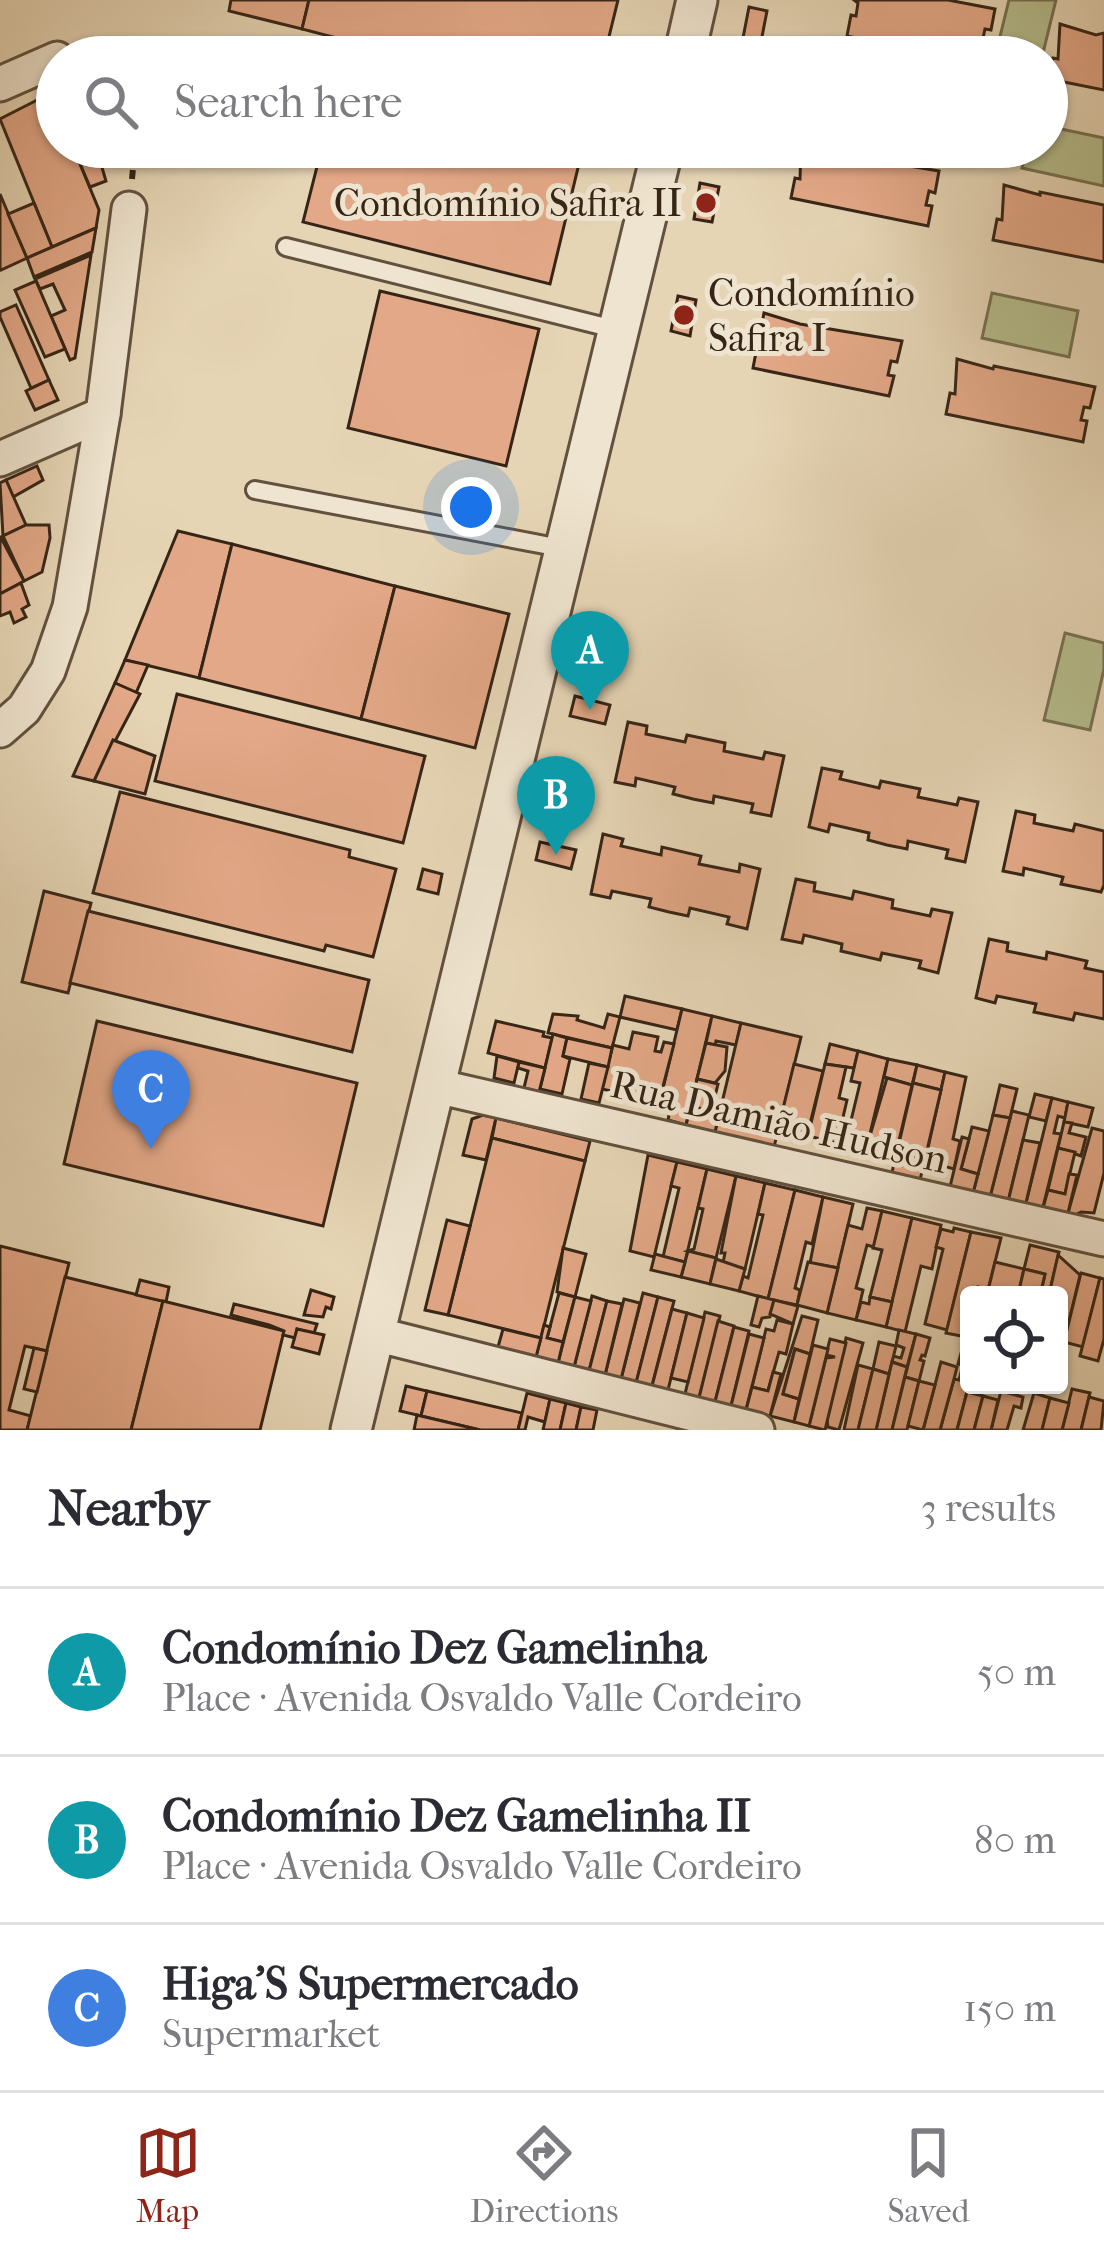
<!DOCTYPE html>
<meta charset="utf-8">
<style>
:root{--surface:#fff;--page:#f2f2f3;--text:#2b2b33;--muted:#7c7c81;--line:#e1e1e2;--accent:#8f2418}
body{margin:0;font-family:"IM FELL French Canon",serif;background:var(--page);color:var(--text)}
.controls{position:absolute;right:36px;bottom:36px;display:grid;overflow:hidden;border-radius:12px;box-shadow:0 3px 9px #0004}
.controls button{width:108px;height:108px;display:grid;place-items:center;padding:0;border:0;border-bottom:3px solid var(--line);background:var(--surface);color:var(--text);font:60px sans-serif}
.you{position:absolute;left:471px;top:507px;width:42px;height:42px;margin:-30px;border:9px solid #fff;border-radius:50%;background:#1a73e8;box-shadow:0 0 0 18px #1a73e833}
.badge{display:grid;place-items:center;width:78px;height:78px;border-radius:50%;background:var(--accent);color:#fff;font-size:39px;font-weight:700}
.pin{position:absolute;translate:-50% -99px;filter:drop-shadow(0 3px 6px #0008)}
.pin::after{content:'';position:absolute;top:63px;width:42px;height:36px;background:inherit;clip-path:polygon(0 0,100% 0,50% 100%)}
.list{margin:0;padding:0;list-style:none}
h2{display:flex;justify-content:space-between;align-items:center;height:156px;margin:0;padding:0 48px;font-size:51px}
h2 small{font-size:39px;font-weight:400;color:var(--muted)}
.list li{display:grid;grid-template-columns:78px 1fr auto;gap:36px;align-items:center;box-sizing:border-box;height:168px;padding:0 48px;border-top:3px solid var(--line)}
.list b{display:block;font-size:45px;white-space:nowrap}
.list p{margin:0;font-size:39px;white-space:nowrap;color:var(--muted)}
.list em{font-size:39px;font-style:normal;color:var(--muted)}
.icon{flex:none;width:66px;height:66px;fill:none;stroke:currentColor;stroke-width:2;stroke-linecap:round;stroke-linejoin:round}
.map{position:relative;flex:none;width:1104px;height:1430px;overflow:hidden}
.search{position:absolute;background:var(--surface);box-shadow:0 3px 9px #0004;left:36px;right:36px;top:36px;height:132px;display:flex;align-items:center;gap:30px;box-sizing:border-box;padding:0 42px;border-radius:66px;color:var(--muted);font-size:45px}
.sheet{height:660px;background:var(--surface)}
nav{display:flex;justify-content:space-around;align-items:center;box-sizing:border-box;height:168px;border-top:3px solid var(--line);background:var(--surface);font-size:33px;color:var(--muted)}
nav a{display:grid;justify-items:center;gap:6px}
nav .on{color:var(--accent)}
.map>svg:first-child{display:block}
</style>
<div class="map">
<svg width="1104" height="1430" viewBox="0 0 1104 1430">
<rect width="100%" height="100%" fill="#e6d5b5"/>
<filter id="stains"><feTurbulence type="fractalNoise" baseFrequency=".00167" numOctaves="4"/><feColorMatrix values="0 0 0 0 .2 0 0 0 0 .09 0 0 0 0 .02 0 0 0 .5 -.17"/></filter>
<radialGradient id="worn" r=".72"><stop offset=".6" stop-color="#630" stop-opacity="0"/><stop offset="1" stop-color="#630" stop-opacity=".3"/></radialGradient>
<g fill="#b6bd8d" stroke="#767152" stroke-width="3">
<polygon points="1009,0 1056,0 1042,57 995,57"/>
<polygon points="1047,126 1104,138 1104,186 1022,168 1027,147 1047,147"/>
<polygon points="992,293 1078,311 1069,357 982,338"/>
<polygon points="1065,633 1104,643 1104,669 1090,730 1044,720"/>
</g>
<g fill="#e3a887" stroke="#362516" stroke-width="3">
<polygon points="231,0 309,0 302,29 229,11"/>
<polygon points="309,0 618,0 604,57 409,57 302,29"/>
<polygon points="854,0 948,0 995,9 991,30 985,29 982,43 988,44 985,57 946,57 847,36 851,15 856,16 858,3"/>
<polygon points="749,7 767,11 760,47 742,43"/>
<polygon points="1060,24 1096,35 1104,33 1104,90 1049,79 1053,58 1058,59"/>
<polygon points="51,93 57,108 57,147 73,147 99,210 96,228 52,247 0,119"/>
<polygon points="73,147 96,147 106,181 90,187"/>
<polygon points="322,147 583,147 550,284 303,222"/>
<polygon points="801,147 820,147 838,154 939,171 935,193 929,191 926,205 932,206 928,226 791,198 795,178 800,179"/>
<polygon points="700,183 719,187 712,222 694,219"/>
<polygon points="1004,185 1040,195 1040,192 1104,205 1104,262 993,240 997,219 1002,220"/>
<polygon points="0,194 27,258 1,270 0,268"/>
<polygon points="34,203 52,247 27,258 8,214"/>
<polygon points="96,228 92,252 34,277 27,258"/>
<polygon points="91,255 75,358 70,360 51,316 65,310 53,284 40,289 35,279"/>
<polygon points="36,281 65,349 45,357 15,290"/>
<polygon points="380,291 539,329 506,466 348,428"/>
<polygon points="678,296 696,300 690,336 671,331"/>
<polygon points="16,305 49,380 31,388 0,317 0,312"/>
<polygon points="764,313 800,324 902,341 897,362 891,361 888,375 894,376 889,396 753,368 757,347 762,348 764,335 760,334"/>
<polygon points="957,359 993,369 994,366 1095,387 1090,408 1084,407 1081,420 1087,421 1083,442 946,414 950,393 955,394"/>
<polygon points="49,380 58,400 35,410 26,391"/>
<polygon points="37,466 43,480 13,497 6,480"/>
<polygon points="6,480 26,525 3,536 0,483"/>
<polygon points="26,525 49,525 50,538 42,572 24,581 3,536"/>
<polygon points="178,531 232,544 199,678 125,660"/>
<polygon points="0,536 24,581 0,594"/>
<polygon points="232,544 395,586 361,719 199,678"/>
<polygon points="21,583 29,605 22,609 26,617 14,623 10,612 0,616 0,594"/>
<polygon points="395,586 509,614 475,748 361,719"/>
<polygon points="125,660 148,665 136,693 115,683"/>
<polygon points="115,683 140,694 94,781 73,776"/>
<polygon points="177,694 425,756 403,843 155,781"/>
<polygon points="575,696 610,705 605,724 570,716"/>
<polygon points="628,722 647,726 646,734 685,742 687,735 725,743 724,751 763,759 765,752 784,756 771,816 751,812 753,804 714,796 713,803 693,799 673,794 675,787 636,778 635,786 615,782"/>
<polygon points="113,740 155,756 145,794 94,781"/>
<polygon points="822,768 842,772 840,779 879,788 881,781 920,789 918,797 957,805 959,798 978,802 965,862 946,858 948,850 908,841 907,849 887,845 868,840 869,833 830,824 828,832 809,827"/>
<polygon points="120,792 350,850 349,857 396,869 373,957 326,945 324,951 93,893"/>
<polygon points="1016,811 1035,815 1034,823 1073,831 1075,824 1104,831 1104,885 1101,892 1061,884 1063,877 1024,868 1023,875 1003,871"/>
<polygon points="603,834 623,839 621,846 661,855 662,847 701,856 699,864 739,872 740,864 760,869 747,929 727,924 729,917 690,908 688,916 669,912 649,907 651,899 612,891 610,898 591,894"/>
<polygon points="540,842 576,850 571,869 536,860"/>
<polygon points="423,869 442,874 438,894 418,889"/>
<polygon points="796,879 815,883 814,891 852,899 854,891 893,900 892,908 930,916 932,909 952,913 938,973 919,968 921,961 882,953 880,960 841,951 842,944 804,935 802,943 782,939"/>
<polygon points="44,891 91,903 68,993 22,982"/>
<polygon points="88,911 369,980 352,1052 70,983"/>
<polygon points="989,939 1008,943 1007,951 1046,959 1047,952 1087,961 1085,968 1104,972 1104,1019 1075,1013 1073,1020 1034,1012 1036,1004 997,996 995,1003 976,998"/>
<polygon points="625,996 682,1009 677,1030 620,1017"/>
<polygon points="682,1009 712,1016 686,1125 668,1120 671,1104 660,1101"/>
<polygon points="553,1014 578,1016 577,1020 604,1028 608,1014 620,1017 612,1048 548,1033"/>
<polygon points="712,1016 741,1023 736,1045 716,1041 715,1045 706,1043"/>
<polygon points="97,1021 357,1083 323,1226 64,1164"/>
<polygon points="496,1021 544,1032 543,1036 552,1038 545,1068 488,1053"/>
<polygon points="741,1023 801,1037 774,1147 715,1132"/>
<polygon points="633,1032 658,1037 655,1051 661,1052 664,1042 674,1044 659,1102 602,1089 613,1045 629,1049"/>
<polygon points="553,1034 567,1038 563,1056 570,1059 562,1094 540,1089"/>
<polygon points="567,1038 612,1048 608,1067 563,1056"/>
<polygon points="706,1043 727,1047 725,1071 715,1083 697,1079"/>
<polygon points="830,1044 858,1051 854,1068 825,1064"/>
<polygon points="858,1051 888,1059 867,1146 837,1139 841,1127 849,1129 860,1083 851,1081"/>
<polygon points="497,1056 519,1062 514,1083 494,1078"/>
<polygon points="888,1059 917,1065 912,1085 884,1077"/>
<polygon points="519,1062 545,1068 539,1092 524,1088 528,1071 518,1068"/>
<polygon points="589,1063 608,1067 599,1103 581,1099"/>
<polygon points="794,1064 823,1071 808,1132 779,1125"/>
<polygon points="825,1064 846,1067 839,1098 847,1100 837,1143 808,1136"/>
<polygon points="917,1065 945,1072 941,1090 913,1083"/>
<polygon points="945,1072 966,1077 953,1139 960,1141 954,1169 925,1161"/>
<polygon points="887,1078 912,1085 894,1162 876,1157 878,1152 866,1149"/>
<polygon points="697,1079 718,1084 711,1112 691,1106"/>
<polygon points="913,1083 941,1090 925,1159 897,1152"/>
<polygon points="1000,1085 1017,1089 1010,1118 993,1115"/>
<polygon points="1035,1094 1052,1098 1046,1121 1029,1117"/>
<polygon points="1052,1098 1068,1102 1065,1118 1058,1116 1054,1133 1061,1134 1041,1215 1024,1211"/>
<polygon points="1068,1102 1093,1108 1088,1127 1064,1122"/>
<polygon points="691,1106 719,1113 715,1132 686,1125"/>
<polygon points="1012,1111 1029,1115 1007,1206 989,1201"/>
<polygon points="483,1115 496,1118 486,1160 463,1155 472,1119"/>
<polygon points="993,1115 1010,1118 989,1201 972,1197"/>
<polygon points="496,1118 590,1141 585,1161 492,1138"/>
<polygon points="1064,1122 1072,1123 1069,1133 1086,1137 1081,1156 1058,1148"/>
<polygon points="972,1127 989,1131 978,1174 961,1169"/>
<polygon points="1092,1128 1104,1131 1104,1173 1094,1213 1081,1212 1066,1220"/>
<polygon points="962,1137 969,1139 961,1169 978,1174 972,1197 949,1191"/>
<polygon points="492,1138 585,1161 541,1338 448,1315"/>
<polygon points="1023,1140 1040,1143 1024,1211 1007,1206"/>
<polygon points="1058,1148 1075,1152 1065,1194 1048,1190"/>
<polygon points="897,1152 925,1159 919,1184 891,1176"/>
<polygon points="648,1155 677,1162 654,1257 630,1251"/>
<polygon points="677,1162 707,1169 685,1262 663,1257 679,1188 671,1186"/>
<polygon points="707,1169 736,1176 716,1258 688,1251 694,1249 703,1209 698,1208"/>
<polygon points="1069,1174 1077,1175 1066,1221 1041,1215 1048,1190 1065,1194"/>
<polygon points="736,1176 765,1183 745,1269 723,1263 725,1253 721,1253"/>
<polygon points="765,1183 795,1190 768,1299 739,1291 743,1276 748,1278 763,1215 758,1214"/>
<polygon points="795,1190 823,1197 812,1244 806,1242 795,1288 800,1290 797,1305 768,1299"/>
<polygon points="823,1197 853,1204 838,1268 810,1263"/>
<polygon points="867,1208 882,1211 874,1247 867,1245 856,1288 863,1290 856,1320 827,1313 848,1225 862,1229"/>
<polygon points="882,1211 912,1218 892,1302 870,1297 882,1250 873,1248"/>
<polygon points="912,1218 941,1225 932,1269 921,1266 905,1332 886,1327"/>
<polygon points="447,1220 470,1226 448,1315 425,1310"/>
<polygon points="954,1228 971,1232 947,1330 925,1324 943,1249 936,1247 941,1229 953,1232"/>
<polygon points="971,1232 1001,1238 988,1290 978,1287 976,1295 969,1295 966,1337 946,1333"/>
<polygon points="1030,1245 1059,1252 1050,1290 1042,1288 1045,1274 1024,1269"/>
<polygon points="0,1246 69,1263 47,1351 25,1346 9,1410 31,1416 27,1430 0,1430"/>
<polygon points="563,1248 586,1254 575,1297 557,1292"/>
<polygon points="688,1251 716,1258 710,1284 681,1277"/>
<polygon points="655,1254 685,1262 681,1277 651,1270"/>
<polygon points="1058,1255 1080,1275 1060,1359 1059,1295 1049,1295"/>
<polygon points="716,1259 745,1269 739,1291 710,1284"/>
<polygon points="808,1262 838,1268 827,1313 797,1305"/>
<polygon points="995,1262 1024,1269 1018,1295 987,1295"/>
<polygon points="1024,1269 1045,1274 1040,1295 1018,1295"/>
<polygon points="1081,1273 1100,1278 1083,1347 1064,1342"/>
<polygon points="65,1277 163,1301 131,1430 27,1430"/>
<polygon points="1100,1278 1104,1279 1104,1339 1098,1361 1080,1356"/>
<polygon points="140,1280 169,1287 166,1302 136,1295"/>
<polygon points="311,1290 334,1297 331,1309 326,1307 323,1317 304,1315"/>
<polygon points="559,1293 575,1297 563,1342 547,1338"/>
<polygon points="643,1293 658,1297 636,1383 621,1379"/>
<polygon points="592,1296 607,1301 589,1371 574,1367"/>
<polygon points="758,1296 774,1300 770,1317 762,1318 759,1327 751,1325"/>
<polygon points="575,1297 591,1301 574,1367 558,1363"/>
<polygon points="658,1297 674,1301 652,1386 636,1383"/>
<polygon points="870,1297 892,1302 886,1327 856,1320 861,1302 869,1304"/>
<polygon points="624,1299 640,1303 621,1379 605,1375"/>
<polygon points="774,1300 798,1306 793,1324 770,1314"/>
<polygon points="163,1301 284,1331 260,1430 131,1430"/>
<polygon points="607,1301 622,1304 605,1375 589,1371"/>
<polygon points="234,1304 317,1324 314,1333 297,1329 295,1338 283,1335 284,1331 269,1325 231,1315"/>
<polygon points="672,1309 687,1313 668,1390 652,1386"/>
<polygon points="705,1312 720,1316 699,1398 685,1394"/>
<polygon points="687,1313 704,1318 688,1382 671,1378"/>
<polygon points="802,1316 818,1320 810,1354 795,1349 783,1394 799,1399 794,1422 770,1416"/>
<polygon points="777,1320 793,1324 786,1354 779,1352 768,1391 752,1387 766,1329 774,1331"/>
<polygon points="718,1321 734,1326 715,1402 699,1398"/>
<polygon points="544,1325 550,1327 547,1338 563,1342 558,1363 536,1357"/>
<polygon points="734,1327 749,1331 731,1406 715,1402"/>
<polygon points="297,1329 324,1335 319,1354 292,1347"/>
<polygon points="503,1329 541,1338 536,1357 498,1347"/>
<polygon points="899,1330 916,1334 907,1367 892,1362 893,1356 901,1358 904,1348 896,1345"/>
<polygon points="749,1334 764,1338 746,1410 731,1406"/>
<polygon points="916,1334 930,1338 925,1356 922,1355 920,1360 924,1361 919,1381 905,1377"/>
<polygon points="846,1338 863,1343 839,1430 828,1427 827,1420"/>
<polygon points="830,1339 846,1343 825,1430 809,1426 826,1358 835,1357 826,1355"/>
<polygon points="879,1342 896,1346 889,1374 873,1369"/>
<polygon points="813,1345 828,1349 809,1426 794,1422"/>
<polygon points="963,1346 969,1347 967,1392 957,1430 940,1430 954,1379 959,1380 963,1365 958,1364"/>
<polygon points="34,1348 47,1351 37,1392 24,1389"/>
<polygon points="795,1349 810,1354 799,1399 783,1394"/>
<polygon points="892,1362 907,1367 892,1430 876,1430"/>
<polygon points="941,1362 957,1367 954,1379 940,1430 923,1430"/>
<polygon points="858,1365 873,1369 858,1430 844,1430"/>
<polygon points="873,1369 889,1374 876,1430 858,1430"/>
<polygon points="773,1372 781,1374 770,1416 746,1410 752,1387 768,1391"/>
<polygon points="905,1377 919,1381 907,1430 892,1430"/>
<polygon points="919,1381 935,1385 923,1430 908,1426"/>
<polygon points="406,1386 427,1391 421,1416 400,1411"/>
<polygon points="1072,1389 1090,1393 1089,1397 1081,1430 1062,1430"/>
<polygon points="427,1391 522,1413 518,1430 480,1430 421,1416"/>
<polygon points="1001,1391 1023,1397 1021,1408 1014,1406 1007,1430 991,1430"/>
<polygon points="967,1392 983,1396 974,1430 957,1430"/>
<polygon points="527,1393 550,1399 545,1422 528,1417 525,1430 518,1430"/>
<polygon points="1034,1393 1050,1398 1042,1430 1023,1430"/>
<polygon points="983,1396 998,1400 991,1430 974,1430"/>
<polygon points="1089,1397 1104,1401 1101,1430 1081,1430"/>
<polygon points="1050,1398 1069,1403 1062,1430 1042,1430"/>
<polygon points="550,1399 566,1403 560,1430 543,1430"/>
<polygon points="566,1403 581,1407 576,1430 560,1430"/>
<polygon points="581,1407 597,1410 593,1430 576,1430"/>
<polygon points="417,1415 421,1416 480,1430 414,1430"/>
</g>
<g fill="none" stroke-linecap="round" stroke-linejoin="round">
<defs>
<g id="service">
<polyline points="280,49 313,57"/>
<polyline points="286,247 618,330"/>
<polyline points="255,490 566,549"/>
</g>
<g id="minor">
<polyline points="0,84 57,59"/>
<polyline points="0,459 103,414"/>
<polyline points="0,730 24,709 48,671 70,607 103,414 129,209"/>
<polyline points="436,1086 1104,1239"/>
<polyline points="375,1334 757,1430"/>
</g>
<g id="tertiary">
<polyline points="684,57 697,0"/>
<polyline points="351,1430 663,147"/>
</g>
</defs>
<use href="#service" stroke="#62513e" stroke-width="22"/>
<use href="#minor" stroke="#62513e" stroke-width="39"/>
<use href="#tertiary" stroke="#62513e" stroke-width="45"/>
<g stroke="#362516" stroke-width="6" stroke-dasharray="9 6" stroke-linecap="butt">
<polyline points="85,51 102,51 114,57"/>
<polyline points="132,179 135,147"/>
</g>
<use href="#service" stroke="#efe4cf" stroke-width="16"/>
<use href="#minor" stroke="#efe4cf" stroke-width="33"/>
<use href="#tertiary" stroke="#efe4cf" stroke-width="39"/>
</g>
<g fill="#8f2418" stroke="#efe4cf" stroke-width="4.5">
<circle cx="706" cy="203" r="12"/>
<circle cx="684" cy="315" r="12"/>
</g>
<g text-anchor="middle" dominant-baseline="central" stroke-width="10" stroke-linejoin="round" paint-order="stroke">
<g font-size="39" fill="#362516" stroke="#efe4cf" text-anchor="end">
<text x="682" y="203">Condomínio Safira II</text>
<text x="708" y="293" text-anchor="start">Condomínio<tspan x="708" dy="45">Safira I</tspan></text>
</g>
<g font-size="39" fill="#362516" stroke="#efe4cf">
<text transform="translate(779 1122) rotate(13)">Rua Damião Hudson</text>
</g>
</g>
<rect width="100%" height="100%" filter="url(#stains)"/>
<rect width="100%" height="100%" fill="url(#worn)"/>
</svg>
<div class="controls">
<button><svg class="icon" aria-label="locate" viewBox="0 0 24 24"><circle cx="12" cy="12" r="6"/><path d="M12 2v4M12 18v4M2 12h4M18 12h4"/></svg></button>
</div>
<div class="you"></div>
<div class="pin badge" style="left:590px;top:710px;background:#0f9aa8">A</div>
<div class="pin badge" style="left:556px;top:855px;background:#0f9aa8">B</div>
<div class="pin badge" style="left:151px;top:1149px;background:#3f7fe0">C</div>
<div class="search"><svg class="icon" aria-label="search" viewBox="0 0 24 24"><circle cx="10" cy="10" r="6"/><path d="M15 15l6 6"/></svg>Search here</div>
</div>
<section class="sheet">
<h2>Nearby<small>3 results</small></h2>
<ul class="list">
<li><span class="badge" style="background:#0f9aa8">A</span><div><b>Condomínio Dez Gamelinha</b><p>Place · Avenida Osvaldo Valle Cordeiro</p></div><em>50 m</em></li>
<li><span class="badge" style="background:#0f9aa8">B</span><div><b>Condomínio Dez Gamelinha II</b><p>Place · Avenida Osvaldo Valle Cordeiro</p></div><em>80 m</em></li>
<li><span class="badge" style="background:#3f7fe0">C</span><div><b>Higa'S Supermercado</b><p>Supermarket</p></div><em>150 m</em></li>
</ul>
</section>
<nav>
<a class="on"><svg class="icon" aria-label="map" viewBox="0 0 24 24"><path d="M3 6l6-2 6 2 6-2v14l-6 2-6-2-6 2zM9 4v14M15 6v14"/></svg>Map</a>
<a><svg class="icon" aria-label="directions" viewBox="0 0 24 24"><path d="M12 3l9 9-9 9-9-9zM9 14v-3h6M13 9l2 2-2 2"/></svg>Directions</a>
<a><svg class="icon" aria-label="saved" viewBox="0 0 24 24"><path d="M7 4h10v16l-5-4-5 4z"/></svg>Saved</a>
</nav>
